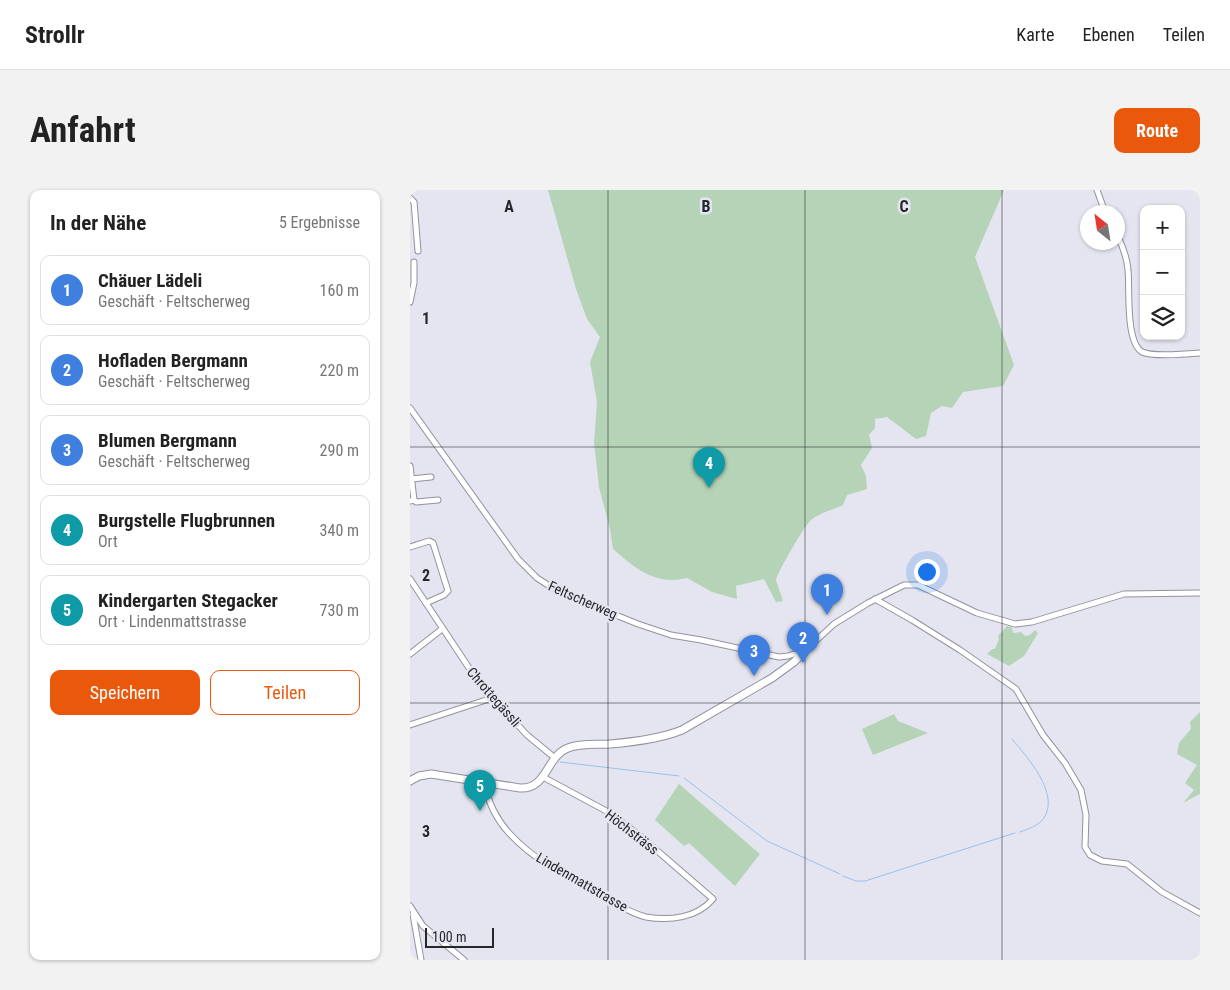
<!DOCTYPE html>
<html lang="de">
<meta charset="utf-8">
<style>
:root{--surface:#fff;--page:#f2f2f2;--text:#222;--muted:#767676;--line:#e0e0e0;--accent:#ea580c}
body{margin:0;font-family:"Roboto Condensed",sans-serif;background:var(--page);color:var(--text)}
.controls{position:absolute;right:15px;top:15px;display:grid;overflow:hidden;border-radius:10px;box-shadow:0 1px 4px #0004}
.controls button{width:45px;height:45px;display:grid;place-items:center;padding:0;border:0;border-bottom:1px solid var(--line);background:var(--surface);color:var(--text);font:25px sans-serif}
.compass{position:absolute;left:670px;top:15px;width:45px;height:45px;border-radius:50%;background:var(--surface);box-shadow:0 1px 4px #0004;rotate:330deg}
.scale{position:absolute;left:15px;bottom:12px;width:69px;box-sizing:border-box;padding-left:5px;border:2px solid #26272b;border-top:0;font-size:14px;line-height:18px;white-space:nowrap;color:#26272b;-webkit-text-stroke:4px #e4e5f0;paint-order:stroke}
.you{position:absolute;left:516px;top:381px;width:18px;height:18px;margin:-12px;border:4px solid #fff;border-radius:50%;background:#1a73e8;box-shadow:0 0 0 8px #1a73e833}
.badge{display:grid;place-items:center;width:32px;height:32px;border-radius:50%;background:var(--accent);color:#fff;font-size:16px;font-weight:700}
.pin{position:absolute;translate:-50% -41px;filter:drop-shadow(0 1px 2px #0008)}
.pin::after{content:'';position:absolute;top:26px;width:18px;height:15px;background:inherit;clip-path:polygon(0 0,100% 0,50% 100%)}
.list{margin:0;padding:0;list-style:none}
h2{display:flex;justify-content:space-between;align-items:center;height:65px;margin:0;padding:0 20px;font-size:21px}
h2 small{font-size:16px;font-weight:400;color:var(--muted)}
.list li{display:grid;grid-template-columns:32px 1fr auto;gap:15px;align-items:center;box-sizing:border-box;height:70px;margin:0 10px 10px;padding:0 10px;border:1px solid var(--line);border-radius:10px}
.list b{display:block;font-size:19px;white-space:nowrap}
.list p{margin:0;font-size:16px;white-space:nowrap;color:var(--muted)}
.list em{font-size:16px;font-style:normal;color:var(--muted)}
.actions{display:flex;gap:10px;padding:15px 20px}
.actions a{flex:1;padding:11px 0;border:1px solid var(--accent);border-radius:10px;text-align:center;font-size:18px;color:var(--accent)}
.actions .main{background:var(--accent);color:#fff}
.icon{flex:none;width:28px;height:28px;fill:none;stroke:currentColor;stroke-width:2;stroke-linecap:round;stroke-linejoin:round}
.map{position:relative;flex:none;width:790px;height:770px;overflow:hidden;border-radius:10px}
header{display:flex;align-items:center;gap:30px;box-sizing:border-box;height:70px;padding:0 25px;background:var(--surface);border-bottom:1px solid var(--line)}
header strong{font-size:24px}
nav{display:flex;gap:28px;margin-inline-start:auto;font-size:18px}
.intro{display:flex;align-items:center;justify-content:space-between;box-sizing:border-box;height:120px;padding:0 30px}
h1{margin:0;font-size:35px}
.button{padding:12px 22px;border-radius:10px;background:var(--accent);color:#fff;font-size:18px;font-weight:700}
main{display:flex;gap:30px;padding:0 30px}
aside{flex:1;background:var(--surface);border-radius:10px;box-shadow:0 1px 4px #0004}
.map>svg:first-child{display:block}
</style>
<header>
<strong>Strollr</strong>
<nav><a>Karte</a><a>Ebenen</a><a>Teilen</a></nav>
</header>
<div class="intro"><h1>Anfahrt</h1><a class="button">Route</a></div>
<main>
<aside>
<h2>In der Nähe<small>5 Ergebnisse</small></h2>
<ul class="list">
<li><span class="badge" style="background:#3f7fe0">1</span><div><b>Chäuer Lädeli</b><p>Geschäft · Feltscherweg</p></div><em>160 m</em></li>
<li><span class="badge" style="background:#3f7fe0">2</span><div><b>Hofladen Bergmann</b><p>Geschäft · Feltscherweg</p></div><em>220 m</em></li>
<li><span class="badge" style="background:#3f7fe0">3</span><div><b>Blumen Bergmann</b><p>Geschäft · Feltscherweg</p></div><em>290 m</em></li>
<li><span class="badge" style="background:#0f9aa8">4</span><div><b>Burgstelle Flugbrunnen</b><p>Ort</p></div><em>340 m</em></li>
<li><span class="badge" style="background:#0f9aa8">5</span><div><b>Kindergarten Stegacker</b><p>Ort · Lindenmattstrasse</p></div><em>730 m</em></li>
</ul>
<div class="actions"><a class="main">Speichern</a><a>Teilen</a></div>
</aside>
<div class="map">
<svg width="790" height="770" viewBox="0 0 790 770">
<rect width="100%" height="100%" fill="#e4e5f0"/>
<g fill="#b5d4b7">
<path d="M138 0H594L565 67 604 175 593 196 553 202 542 218 532 216 521 223 516 246 506 249 477 227 465 229V238L459 245 462 258 451 275 456 286 457 299 437 305 433 315C423 320 409 323 401 330 395 335 368 381 366 390L373 411 366 412 354 389 326 396 327 409 302 402 277 388C245 396 225 378 203 359L200 339 189 297 184 253 187 212 180 172 190 147 177 129 166 99Z"/>
<polygon points="597,436 602,437 603,443 611,442 615,446 620,445 625,440 628,443 614,466 599,476 577,464 582,459 585,459 589,449 588,446"/>
<polygon points="790,522 790,604 773,613 784,600 775,593 787,575 767,564 769,553 781,539 780,532"/>
<polygon points="484,524 488,531 518,543 463,565 452,539"/>
<polygon points="269,594 350,664 325,696 279,653 274,656 245,630"/>
</g>
<g fill="none" stroke-linecap="round" stroke-linejoin="round">
<g stroke="#9ac1eb" stroke-width="1">
<path d="M602 549C617 567 650 603 634 628 628 636 618 639 610 642"/>
<polyline points="150,572 269,586"/>
<polyline points="274,588 357,651 430,684"/>
<polyline points="433,686 446,691 455,691 605,643"/>
</g>
<defs>
<g id="street">
<polyline points="687,0 695,22"/>
<polyline points="0,8 4,12 8,61"/>
<path d="M708 47C713 57 717 68 718 80 720 98 715 151 732 162 742 167 778 164 790 163"/>
<polyline points="0,112 4,93 4,72"/>
<polyline points="0,218 108,369 127,388 149,402 228,434 261,445 291,450 369,467 378,466 396,460 424,434 458,413 494,395 508,395 567,423 605,434 622,432 714,404 790,403"/>
<polyline points="0,276 4,310 0,311"/>
<polyline points="1,289 21,287"/>
<polyline points="4,310 6,312 28,310"/>
<polyline points="0,357 19,351 23,353 38,401 34,405 16,413"/>
<polyline points="0,389 69,493 117,545 145,568"/>
<polyline points="465,409 502,430 550,460 606,499 633,545 655,573 671,600 676,625 675,657 680,665 692,671 717,674 752,702 790,723"/>
<polyline points="0,464 32,439"/>
<polyline points="0,535 82,508"/>
<path d="M75 593C77 611 87 630 99 643 124 671 165 692 198 710 210 716 223 724 236 727 260 731 287 728 303 709L229 645 200 623 133 587"/>
<polyline points="0,716 13,736 54,770"/>
<polyline points="3,724 11,770"/>
</g>
<path id="secondary" d="M0 591 9 586 21 584 110 598C138 599 136 566 158 558 170 553 187 555 200 554 224 552 250 549 272 540L362 488 384 472 396 460"/>
</defs>
<use href="#street" stroke="#92939e" stroke-width="7"/>
<use href="#secondary" stroke="#92939e" stroke-width="9"/>
<use href="#street" stroke="#fff" stroke-width="5"/>
<use href="#secondary" stroke="#fff" stroke-width="7"/>
</g>
<path fill="none" stroke="#26272b" stroke-width="1" stroke-opacity="0.55" d="M198 0V770M395 0V770M592 0V770M0 257H790M0 513H790"/>
<g text-anchor="middle" dominant-baseline="central" stroke-width="5" stroke-linejoin="round" paint-order="stroke">
<g font-size="14" fill="#26272b" stroke="#e4e5f0">
<text transform="translate(173 410) rotate(24)">Feltscherweg</text>
<text transform="translate(84 507) rotate(49)">Chrottegässli</text>
<text transform="translate(222 642) rotate(38)">Höchsträss</text>
<text transform="translate(172 692) rotate(30)">Lindenmattstrasse</text>
</g>
</g>
<g font-size="16" text-anchor="middle" font-weight="bold" fill="#26272b" stroke="#e4e5f0" stroke-width="5" stroke-linejoin="round" paint-order="stroke">
<text x="99" y="22">A</text>
<text x="296" y="22">B</text>
<text x="494" y="22">C</text>
<text x="16" y="134">1</text>
<text x="16" y="391">2</text>
<text x="16" y="647">3</text>
</g>
</svg>
<div class="controls">
<button>+</button>
<button>−</button>
<button><svg class="icon" aria-label="layers" viewBox="0 0 24 24"><path d="M12 4l9 5-9 5-9-5zM3 14l9 5 9-5"/></svg></button>
</div>
<svg class="compass" viewBox="-18 -18 36 36"><path d="M0-13l5 13h-10z" fill="#e53935"/><path d="M0 13l5-13h-10z" fill="#767676"/></svg>
<div class="scale">100 m</div>
<div class="you"></div>
<div class="pin badge" style="left:417px;top:425px;background:#3f7fe0">1</div>
<div class="pin badge" style="left:393px;top:473px;background:#3f7fe0">2</div>
<div class="pin badge" style="left:344px;top:486px;background:#3f7fe0">3</div>
<div class="pin badge" style="left:299px;top:298px;background:#0f9aa8">4</div>
<div class="pin badge" style="left:70px;top:621px;background:#0f9aa8">5</div>
</div>
</main>
